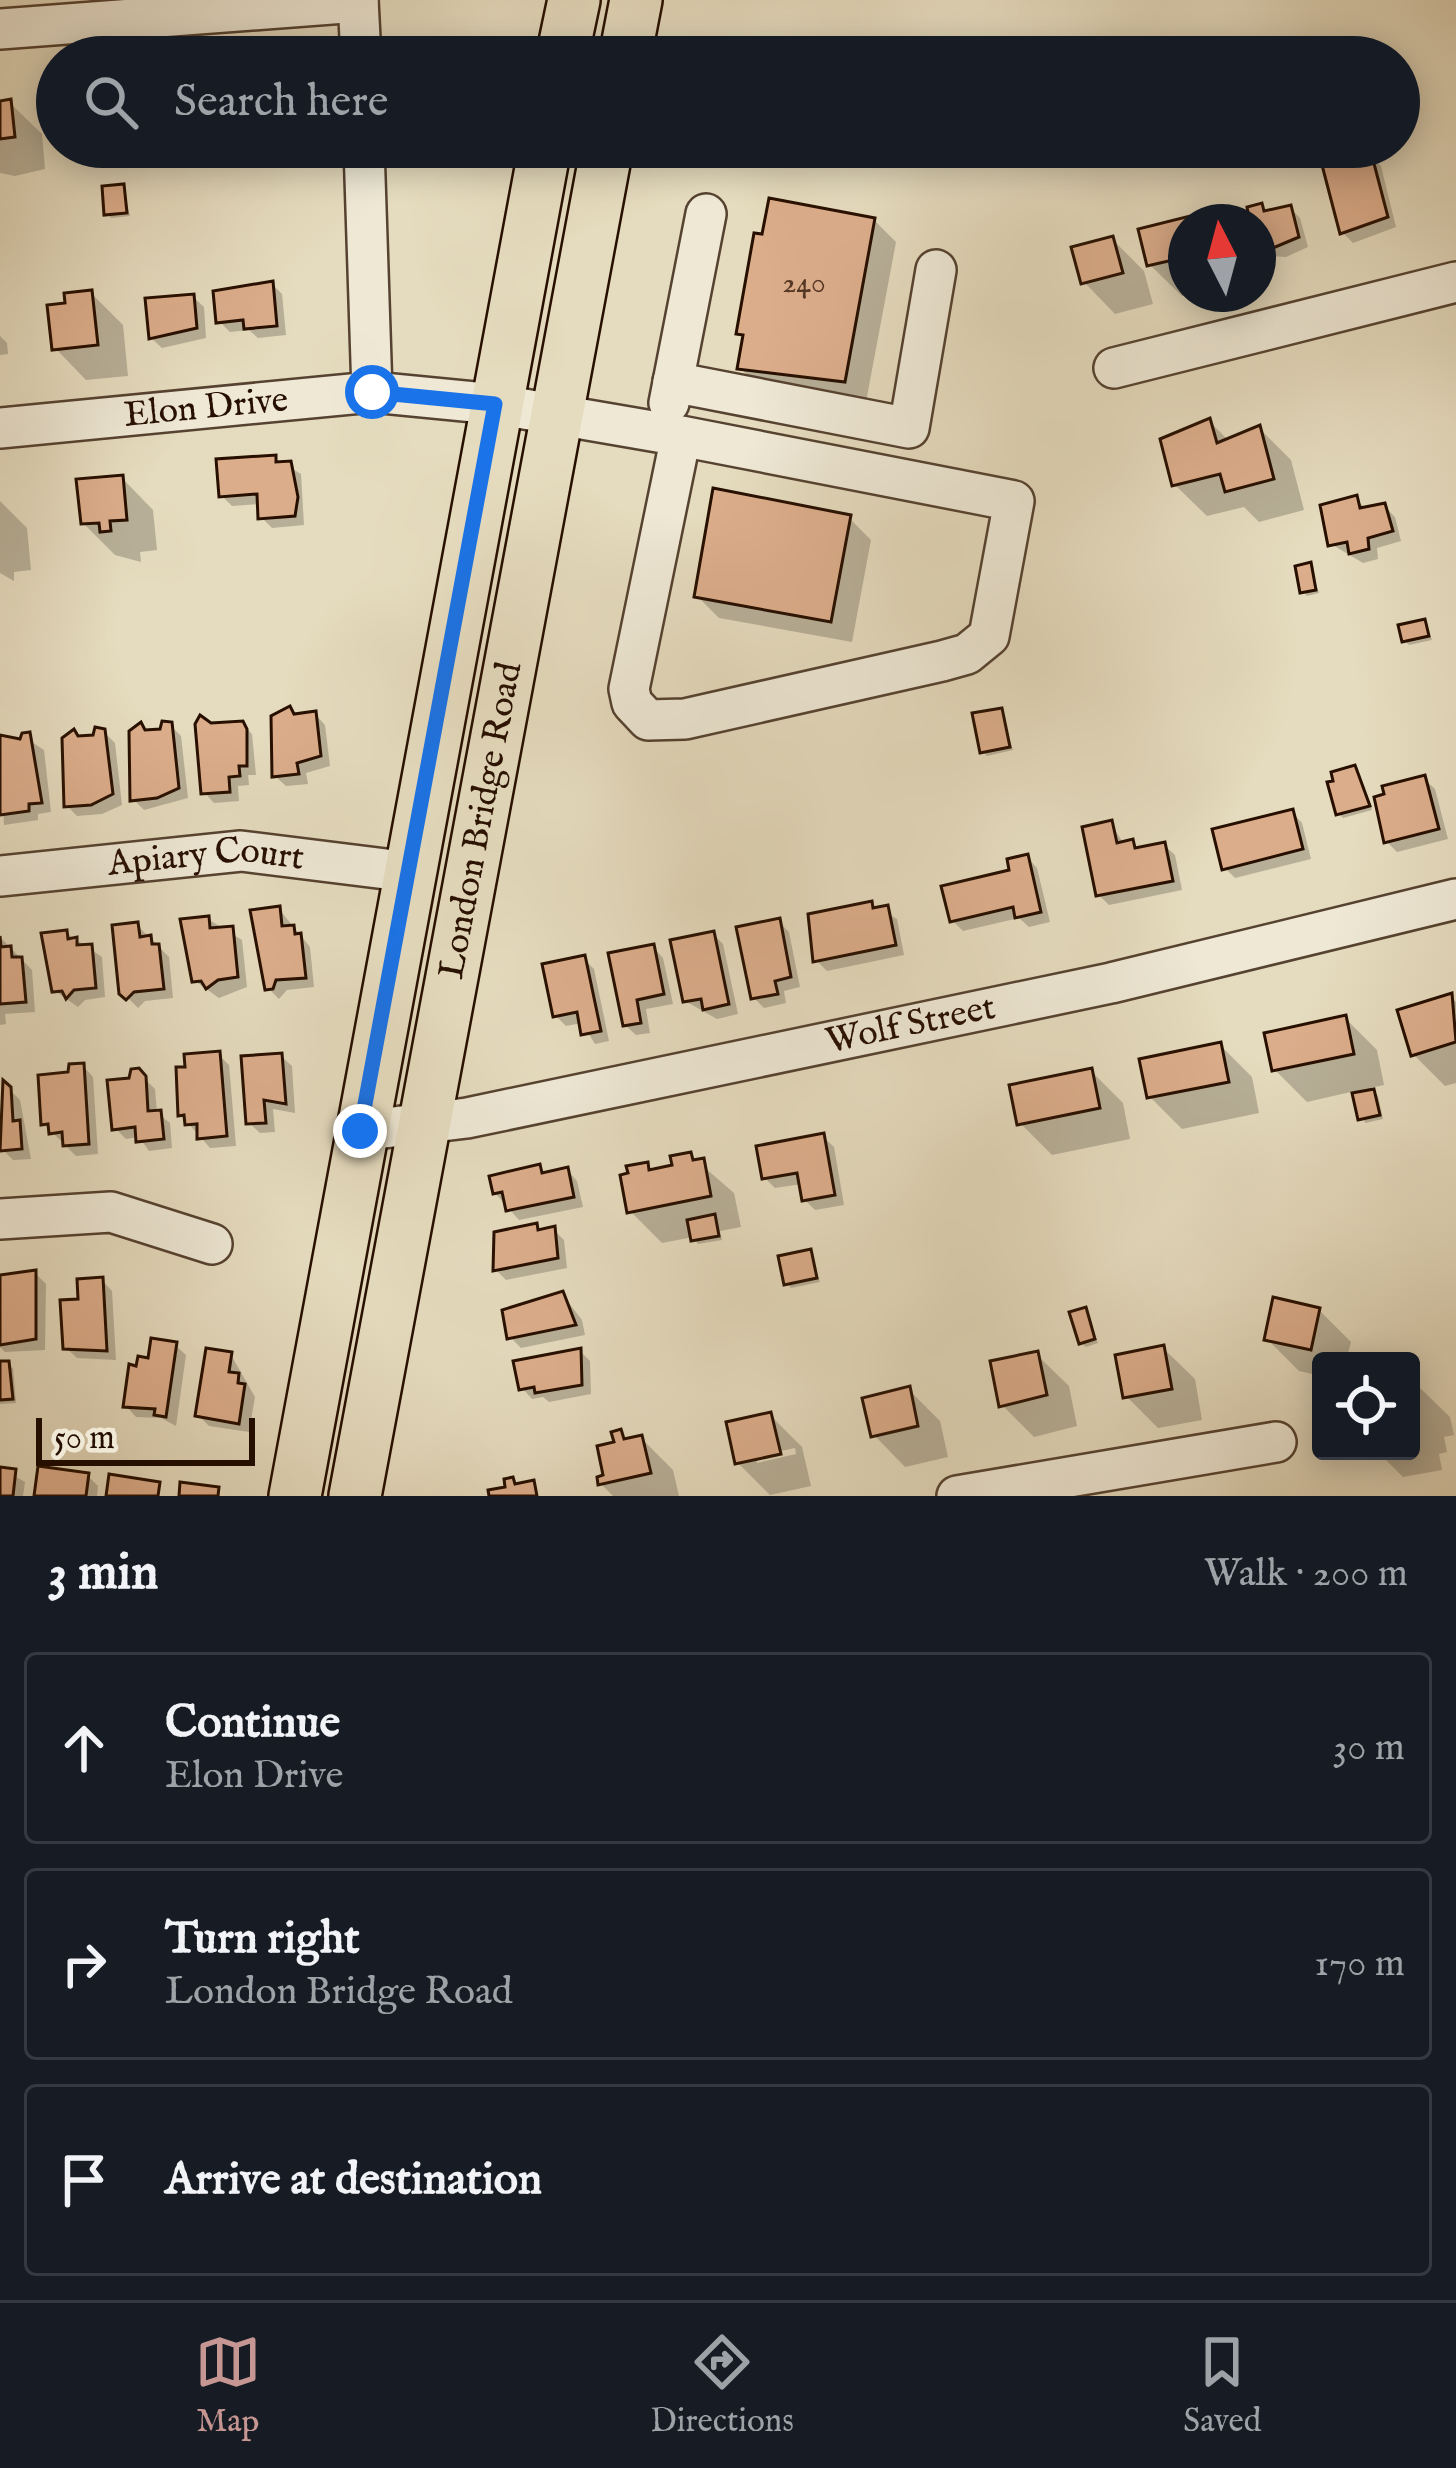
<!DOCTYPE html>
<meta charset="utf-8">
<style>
:root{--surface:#171b24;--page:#20242c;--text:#f1f3f6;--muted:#9ea1a6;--line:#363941;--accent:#c59692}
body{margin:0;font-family:"IM FELL English",serif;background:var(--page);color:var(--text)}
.controls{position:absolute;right:36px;bottom:36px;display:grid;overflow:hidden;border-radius:12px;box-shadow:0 6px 30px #0003}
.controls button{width:108px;height:108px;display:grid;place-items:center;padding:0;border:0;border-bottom:3px solid var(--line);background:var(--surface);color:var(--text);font:60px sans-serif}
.compass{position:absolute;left:1168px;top:204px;width:108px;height:108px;border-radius:50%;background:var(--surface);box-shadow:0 6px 30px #0003;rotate:354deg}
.scale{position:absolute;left:36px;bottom:30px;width:219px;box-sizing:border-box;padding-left:12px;border:6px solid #270f00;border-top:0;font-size:33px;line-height:42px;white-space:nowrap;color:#270f00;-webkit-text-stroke:9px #eee8d5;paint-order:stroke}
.stop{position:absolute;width:36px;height:36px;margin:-27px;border:9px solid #1a73e8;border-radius:50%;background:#fff}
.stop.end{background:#1a73e8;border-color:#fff;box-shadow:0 3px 12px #0008}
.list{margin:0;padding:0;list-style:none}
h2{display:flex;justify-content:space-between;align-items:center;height:156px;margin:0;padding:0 48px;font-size:51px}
h2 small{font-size:39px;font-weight:400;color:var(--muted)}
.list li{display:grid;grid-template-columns:78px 1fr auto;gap:36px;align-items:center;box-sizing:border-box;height:192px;margin:0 24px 24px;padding:0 24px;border:3px solid var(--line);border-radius:12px}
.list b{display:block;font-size:45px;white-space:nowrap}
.list p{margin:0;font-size:39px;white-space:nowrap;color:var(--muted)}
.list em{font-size:39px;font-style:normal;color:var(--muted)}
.icon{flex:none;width:66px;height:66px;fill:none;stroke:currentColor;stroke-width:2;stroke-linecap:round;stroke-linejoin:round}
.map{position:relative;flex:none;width:1456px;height:1496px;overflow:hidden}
.search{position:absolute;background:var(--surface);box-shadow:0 6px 30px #0003;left:36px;right:36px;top:36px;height:132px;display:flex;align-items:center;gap:30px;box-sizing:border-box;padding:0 42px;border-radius:66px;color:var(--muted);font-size:45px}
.sheet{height:804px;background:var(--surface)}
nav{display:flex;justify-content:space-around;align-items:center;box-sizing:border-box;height:168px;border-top:3px solid var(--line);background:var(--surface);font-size:33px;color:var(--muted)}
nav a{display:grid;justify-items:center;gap:6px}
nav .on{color:var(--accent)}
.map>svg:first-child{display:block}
</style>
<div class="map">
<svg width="1456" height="1496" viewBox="0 0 1456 1496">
<rect width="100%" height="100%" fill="#e5dbbe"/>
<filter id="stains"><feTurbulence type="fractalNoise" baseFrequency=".00167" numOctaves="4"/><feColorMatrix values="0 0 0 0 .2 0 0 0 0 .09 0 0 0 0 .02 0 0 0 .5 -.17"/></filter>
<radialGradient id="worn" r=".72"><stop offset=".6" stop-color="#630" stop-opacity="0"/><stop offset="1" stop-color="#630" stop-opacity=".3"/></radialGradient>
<g fill="#0003" fill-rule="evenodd">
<polygon points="10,103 42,134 45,169 15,176 0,173 0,104"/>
<polygon points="71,147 137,147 138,159 119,161 119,167 89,165"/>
<polygon points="176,147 234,147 234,150 183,154"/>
<polygon points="1118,147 1140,147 1142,154 1125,160"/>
<polygon points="1370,156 1381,166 1396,227 1353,243 1343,233"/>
<polygon points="123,187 130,216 111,218 107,213"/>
<polygon points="1261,207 1268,213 1290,208 1300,218 1308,247 1286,257 1270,256 1259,246 1258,222 1253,222"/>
<polygon points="1205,215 1211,222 1186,222 1186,294 1192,294 1182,296 1150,265 1142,231"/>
<polygon points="874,220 896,242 866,402 762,389 740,368 745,339 739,333"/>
<polygon points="1112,239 1144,271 1153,304 1115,314 1084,282"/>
<polygon points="272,284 282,294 286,335 258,338 249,330 230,332 219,321"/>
<polygon points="91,293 123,325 128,376 86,380 55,348 68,306"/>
<polygon points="193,297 204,307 206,338 162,348 151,338"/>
<polygon points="0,336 7,343 8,354 0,355"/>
<polygon points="1209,421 1230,442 1259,428 1291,460 1304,510 1259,522 1244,507 1207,516 1175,485"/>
<polygon points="274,458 301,474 304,525 272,528 261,517 261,504 232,506 222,496"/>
<polygon points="122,478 153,510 157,550 140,552 141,562 115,555 83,523"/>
<polygon points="1356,499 1367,510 1384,506 1395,517 1401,541 1377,548 1378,559 1363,563 1331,544"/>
<polygon points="0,501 27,528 31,570 14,572 14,581 0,573"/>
<polygon points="849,518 871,540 852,642 719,618 697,596"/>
<polygon points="1310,566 1319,593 1307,596 1303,591"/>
<polygon points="1424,622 1432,640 1409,645 1405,641"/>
<polygon points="1001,711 1013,750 987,756 983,751"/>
<polygon points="315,714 325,725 330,766 306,773 308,784 286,786 275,776 296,716"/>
<polygon points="242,724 252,734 256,775 248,775 249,785 238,786 239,801 214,803 204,792 210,726"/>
<polygon points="170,725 181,736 188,798 144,810 133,799 147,733"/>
<polygon points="104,732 115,743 122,805 102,814 77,816 67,806 77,739"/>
<polygon points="24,737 44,750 51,812 38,814 38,820 4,825 0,740 23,742"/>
<polygon points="1354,769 1372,810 1343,818 1338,813"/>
<polygon points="1424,779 1435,789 1448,839 1397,852 1386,841"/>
<polygon points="1292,812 1302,823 1311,859 1235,878 1225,868"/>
<polygon points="1111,824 1124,844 1132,842 1139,850 1164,845 1175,855 1182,890 1109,905 1099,895"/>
<polygon points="1027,857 1037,868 1050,922 1029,927 1019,918 963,931 952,920"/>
<polygon points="871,904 897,919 904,955 827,971 816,960"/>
<polygon points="279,909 310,947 314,987 287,990 279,999 268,988"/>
<polygon points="208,919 242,940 247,987 219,998 195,981"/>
<polygon points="779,922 789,932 800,987 784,991 786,1003 764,1008 753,997"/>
<polygon points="137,925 169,957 173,998 145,1001 138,1008 122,992"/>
<polygon points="66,933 102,957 105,997 85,1000 78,1007 55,991"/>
<polygon points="713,934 723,944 738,1014 717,1019 685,1001"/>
<polygon points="0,937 32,970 35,1012 5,1014 6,1024 0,1025"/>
<polygon points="653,947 663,958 673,1004 646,1009 650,1033 636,1035 625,1025"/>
<polygon points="584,959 594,969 609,1041 595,1044 582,1023 566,1026 556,1016"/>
<polygon points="1451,997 1456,1002 1456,1083 1445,1086 1413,1054"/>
<polygon points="1345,1018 1377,1050 1384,1085 1370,1088 1378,1096 1383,1119 1365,1123 1355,1091 1307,1102 1275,1070"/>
<polygon points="1220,1045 1252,1077 1259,1113 1182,1129 1150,1097"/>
<polygon points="218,1054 229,1065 236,1146 210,1148 188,1123 212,1125 187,1121 181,1114"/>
<polygon points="281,1056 292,1066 295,1113 273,1109 275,1132 260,1133 249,1123"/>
<polygon points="83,1066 93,1077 98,1154 76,1156 44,1124 71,1075"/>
<polygon points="1091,1071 1123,1103 1130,1139 1052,1155 1020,1123"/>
<polygon points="138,1072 155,1089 157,1113 170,1123 172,1148 149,1151 139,1137 126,1139 115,1128"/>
<polygon points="4,1084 20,1100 31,1159 13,1160 0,1147"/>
<polygon points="823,1137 834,1147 844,1205 815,1210 805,1200 802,1184 775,1188 765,1178"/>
<polygon points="690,1155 734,1193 741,1227 720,1231 722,1240 698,1244 693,1237 662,1243 630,1211 647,1165 654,1172 676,1167"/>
<polygon points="539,1168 547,1175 567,1170 577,1181 583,1207 519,1220 495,1193"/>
<polygon points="536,1227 541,1232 554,1230 564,1240 567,1268 506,1280 496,1270"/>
<polygon points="810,1253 820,1282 791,1288 787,1283"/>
<polygon points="35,1273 46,1284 45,1350 5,1352 0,1347 0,1284"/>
<polygon points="102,1280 112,1291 116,1360 77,1358 66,1348 82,1302"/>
<polygon points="562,1294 582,1320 585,1335 521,1348 510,1337"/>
<polygon points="1085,1310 1098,1343 1086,1347 1081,1343"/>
<polygon points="1319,1310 1351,1342 1346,1361 1321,1361 1321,1376 1299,1371 1267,1339"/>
<polygon points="175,1345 186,1355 176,1426 161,1418 136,1417 126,1406 150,1361"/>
<polygon points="1163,1348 1195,1379 1202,1420 1158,1428 1126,1396"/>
<polygon points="580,1351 590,1361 591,1394 549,1402 543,1397 532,1399 522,1388"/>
<polygon points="231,1355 255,1397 249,1432 209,1426 198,1415"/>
<polygon points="1037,1355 1069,1386 1077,1426 1034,1437 1002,1405"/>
<polygon points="0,1364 13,1368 16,1403 0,1404"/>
<polygon points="1418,1386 1450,1417 1454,1435 1444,1437 1447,1452 1439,1454 1442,1470 1403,1477 1377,1451 1411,1451 1411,1388"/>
<polygon points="909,1390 940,1421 948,1457 905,1467 874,1435"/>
<path d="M770 1415 802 1447 811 1486 770 1495 738 1463ZM795 1448 796 1454 757 1463V1456Z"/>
<polygon points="620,1433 629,1441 641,1438 673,1470 679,1496 613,1496 601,1484"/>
<polygon points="0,1468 25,1482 23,1496 0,1496"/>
<polygon points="88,1476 98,1486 97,1496 37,1496"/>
</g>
<g fill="#dcad8b" stroke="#270f00" stroke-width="3">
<polygon points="11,99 15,137 0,139 0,101"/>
<polygon points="1371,152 1388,217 1340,234 1322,165"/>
<polygon points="124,184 127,213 104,215 102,186"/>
<polygon points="769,198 875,218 845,382 737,369 743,335 736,334 754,233 762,234"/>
<polygon points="1262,203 1264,211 1291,205 1299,237 1273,248 1271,243 1258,247 1258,222 1250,222 1247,207"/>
<polygon points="1206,212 1208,222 1186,222 1186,257 1147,266 1138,229"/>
<polygon points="1113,236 1123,273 1081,284 1071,247"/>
<polygon points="273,281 277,326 244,329 243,320 216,323 213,291"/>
<polygon points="92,290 98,345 52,350 47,305 65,303 64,293"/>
<polygon points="194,294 197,328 149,339 145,298"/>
<polygon points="1210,418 1217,443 1260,425 1274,479 1225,492 1220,474 1172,486 1160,439"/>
<polygon points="276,455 276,462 291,461 298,497 295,516 258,519 257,494 219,497 216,459"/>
<polygon points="123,475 127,520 110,521 111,531 100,532 99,523 81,524 76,479"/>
<polygon points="713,488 851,515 831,622 694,597"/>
<polygon points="1357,495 1360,508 1385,503 1393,531 1368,538 1369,549 1349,554 1347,542 1328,546 1320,505"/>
<polygon points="1311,562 1316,590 1300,593 1295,566"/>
<polygon points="1425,619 1429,636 1402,642 1398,625"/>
<polygon points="290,706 294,714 316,711 321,756 297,763 299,774 272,777 271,716"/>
<polygon points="1002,708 1010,747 980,753 972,713"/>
<polygon points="200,715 211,723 243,721 247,729 247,766 239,766 240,776 229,777 230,792 201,794 195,724"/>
<polygon points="162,721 172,722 179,788 157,798 130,801 129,731 141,722 145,730 160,729"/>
<polygon points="95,727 105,729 113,794 91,805 64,807 62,738 74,729 78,736 93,735"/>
<polygon points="30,732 42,803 29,804 29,811 0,815 0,735 20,739 22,733"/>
<polygon points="1355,765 1370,806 1336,815 1327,782 1333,781 1331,772"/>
<polygon points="1425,775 1439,829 1384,843 1374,797 1384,794 1382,786"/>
<polygon points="1293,809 1303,849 1222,870 1212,829"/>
<polygon points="1112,820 1117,843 1133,839 1135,848 1165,842 1173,881 1096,896 1082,827"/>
<polygon points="1028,854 1041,912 1015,918 1013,907 950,922 941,886 1009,870 1007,859"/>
<polygon points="872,901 873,908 888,905 896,945 813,962 808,914"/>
<polygon points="280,906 282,926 294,925 295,934 301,933 306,978 276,980 273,989 265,990 250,910"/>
<polygon points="209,916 210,928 233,926 238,977 218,980 206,989 201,981 192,982 180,919"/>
<polygon points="780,918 791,977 775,981 778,994 751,999 736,927"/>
<polygon points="138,922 140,937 151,935 152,944 159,944 164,989 134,992 126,1000 119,994 112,925"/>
<polygon points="67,930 68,939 77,937 77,945 92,944 96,988 74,990 66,999 62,991 52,992 41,933"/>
<polygon points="714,931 729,1004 703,1010 701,999 683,1002 670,940"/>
<polygon points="0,936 1,947 11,946 12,957 22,957 26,1002 0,1004"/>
<polygon points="654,944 664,994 637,1000 641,1023 623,1026 608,953"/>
<polygon points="585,955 601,1031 581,1035 577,1012 553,1017 542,964"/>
<polygon points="1452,993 1456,1042 1411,1056 1397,1010"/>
<polygon points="1346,1015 1354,1054 1272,1071 1264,1033"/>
<polygon points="1221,1042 1229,1082 1147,1098 1139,1059"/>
<polygon points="220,1051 227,1136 197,1139 197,1124 185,1125 184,1115 178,1116 176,1067 185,1067 184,1054"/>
<polygon points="282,1053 286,1104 264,1100 266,1123 246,1124 241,1056"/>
<polygon points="84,1063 89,1144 63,1146 62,1132 49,1134 48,1124 41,1125 38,1075 68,1072 69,1064"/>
<polygon points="139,1068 146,1076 148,1111 161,1110 164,1139 136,1142 135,1127 112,1130 107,1080 129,1078 131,1069"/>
<polygon points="1092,1068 1100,1108 1017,1125 1009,1085"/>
<polygon points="3,1080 11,1087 13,1121 20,1120 22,1149 0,1151"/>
<polygon points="1374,1089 1380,1115 1358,1120 1352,1093"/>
<polygon points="824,1133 835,1195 802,1201 797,1173 762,1179 756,1146"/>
<polygon points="691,1152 693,1160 704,1158 711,1196 627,1213 620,1175 628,1173 626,1166 648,1162 649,1170 672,1165 670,1156"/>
<polygon points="540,1164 542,1173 568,1167 574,1197 506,1211 502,1192 493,1194 489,1176"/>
<polygon points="715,1214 719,1236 691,1241 687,1220"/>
<polygon points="537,1223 538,1230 555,1226 558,1258 493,1271 494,1232"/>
<polygon points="811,1249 817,1278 784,1285 778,1256"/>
<polygon points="36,1270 36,1339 0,1345 0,1275"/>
<polygon points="103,1277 107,1351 63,1349 60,1300 78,1299 77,1279"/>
<polygon points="563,1291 576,1325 507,1339 502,1310"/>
<polygon points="1273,1297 1320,1308 1311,1350 1264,1340"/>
<polygon points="1086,1307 1095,1339 1079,1344 1069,1312"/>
<polygon points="151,1338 177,1342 166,1417 154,1415 155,1409 123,1407 129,1364 136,1366 138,1356 148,1358"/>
<polygon points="1164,1345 1172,1389 1123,1398 1115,1355"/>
<polygon points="206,1348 232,1352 229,1372 239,1373 238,1383 245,1384 239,1424 195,1416"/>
<polygon points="581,1348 582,1385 535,1393 534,1387 519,1390 513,1361"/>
<polygon points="1038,1351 1047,1395 999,1407 990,1361"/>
<polygon points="0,1361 9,1361 13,1399 0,1400"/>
<polygon points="910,1386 918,1426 871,1437 862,1398"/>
<polygon points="771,1412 781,1454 735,1464 726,1422"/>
<polygon points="621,1429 624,1439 642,1435 651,1473 598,1485 597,1477 603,1475 597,1446 614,1442 611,1432"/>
<polygon points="38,1466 89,1473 86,1496 34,1496"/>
<polygon points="0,1467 16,1469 13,1496 0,1496"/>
<polygon points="109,1474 160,1482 158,1496 106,1496"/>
<polygon points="513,1477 515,1484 534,1480 537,1496 489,1496 488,1490 505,1487 504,1479"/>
<polygon points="180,1482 219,1487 218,1496 179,1496"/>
</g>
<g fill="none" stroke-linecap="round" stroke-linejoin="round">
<defs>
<g id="minor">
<polyline points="358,0 361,57"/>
<polyline points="0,29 358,2"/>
<polyline points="364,147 372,392"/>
<polyline points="1114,368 1456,282"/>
<polyline points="673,382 909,428 936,270"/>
<polyline points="669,403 706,214"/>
<path id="s1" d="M0 428 372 392 495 404 681 436 1014 501 989 636 967 654 942 661 685 719 648 720 632 703 629 689 681 436"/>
<path id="s2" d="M0 876 241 851 410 872"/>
<path id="s3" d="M360 1131 467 1118 1111 983 1456 899"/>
<polyline points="0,1219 111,1212 212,1244"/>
<polyline points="957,1496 1276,1442"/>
</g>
<g id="major">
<polyline points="562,57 574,0"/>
<polyline points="625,57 636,0"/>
<polyline points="295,1496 545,147"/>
<path id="s4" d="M355 1496 607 147"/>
</g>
</defs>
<use href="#minor" stroke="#564230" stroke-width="44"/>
<use href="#major" stroke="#270f00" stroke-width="56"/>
<use href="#minor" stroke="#eee8d5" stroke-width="39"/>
<use href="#major" stroke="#e5dbbe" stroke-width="51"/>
</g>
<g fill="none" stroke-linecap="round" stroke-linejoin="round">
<polyline stroke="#1a73e8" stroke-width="15" points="360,1131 495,404 372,392"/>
</g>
<g text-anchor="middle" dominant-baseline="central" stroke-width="12" stroke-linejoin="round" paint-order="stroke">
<g font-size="30" fill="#543623">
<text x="804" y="284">240</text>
</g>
<g font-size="36" fill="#270f00" stroke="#eee8d5">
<text stroke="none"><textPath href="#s1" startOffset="207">Elon Drive</textPath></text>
<text stroke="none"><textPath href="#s4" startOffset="687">London Bridge Road</textPath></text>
<text stroke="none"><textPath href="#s2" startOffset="207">Apiary Court</textPath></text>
<text stroke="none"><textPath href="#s3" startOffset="561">Wolf Street</textPath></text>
</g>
</g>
<rect width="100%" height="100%" filter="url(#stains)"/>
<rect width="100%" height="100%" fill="url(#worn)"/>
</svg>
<div class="controls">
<button><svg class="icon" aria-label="locate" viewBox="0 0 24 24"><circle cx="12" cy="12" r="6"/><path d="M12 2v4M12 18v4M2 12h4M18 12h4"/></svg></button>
</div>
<svg class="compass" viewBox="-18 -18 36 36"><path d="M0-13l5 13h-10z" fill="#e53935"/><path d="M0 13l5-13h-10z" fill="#9ea1a6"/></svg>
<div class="scale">50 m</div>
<div class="stop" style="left:372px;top:392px"></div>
<div class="stop end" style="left:360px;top:1131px"></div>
<div class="search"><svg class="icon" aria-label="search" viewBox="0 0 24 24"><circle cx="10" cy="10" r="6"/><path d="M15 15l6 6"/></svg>Search here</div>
</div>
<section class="sheet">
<h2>3 min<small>Walk · 200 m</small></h2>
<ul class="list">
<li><svg class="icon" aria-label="ahead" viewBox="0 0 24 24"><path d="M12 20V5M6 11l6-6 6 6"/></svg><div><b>Continue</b><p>Elon Drive</p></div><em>30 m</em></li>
<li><svg class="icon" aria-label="right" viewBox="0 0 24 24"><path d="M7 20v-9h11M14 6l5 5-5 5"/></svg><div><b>Turn right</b><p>London Bridge Road</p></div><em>170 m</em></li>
<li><svg class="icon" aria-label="arrive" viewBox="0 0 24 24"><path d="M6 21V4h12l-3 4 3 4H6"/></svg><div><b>Arrive at destination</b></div></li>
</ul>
</section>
<nav>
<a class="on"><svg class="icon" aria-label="map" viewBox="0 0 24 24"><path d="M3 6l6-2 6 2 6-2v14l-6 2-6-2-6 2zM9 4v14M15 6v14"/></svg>Map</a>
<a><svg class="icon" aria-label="directions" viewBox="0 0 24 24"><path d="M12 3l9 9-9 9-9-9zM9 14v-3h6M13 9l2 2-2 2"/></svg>Directions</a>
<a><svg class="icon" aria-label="saved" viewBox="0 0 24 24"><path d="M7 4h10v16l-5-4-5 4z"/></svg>Saved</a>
</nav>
